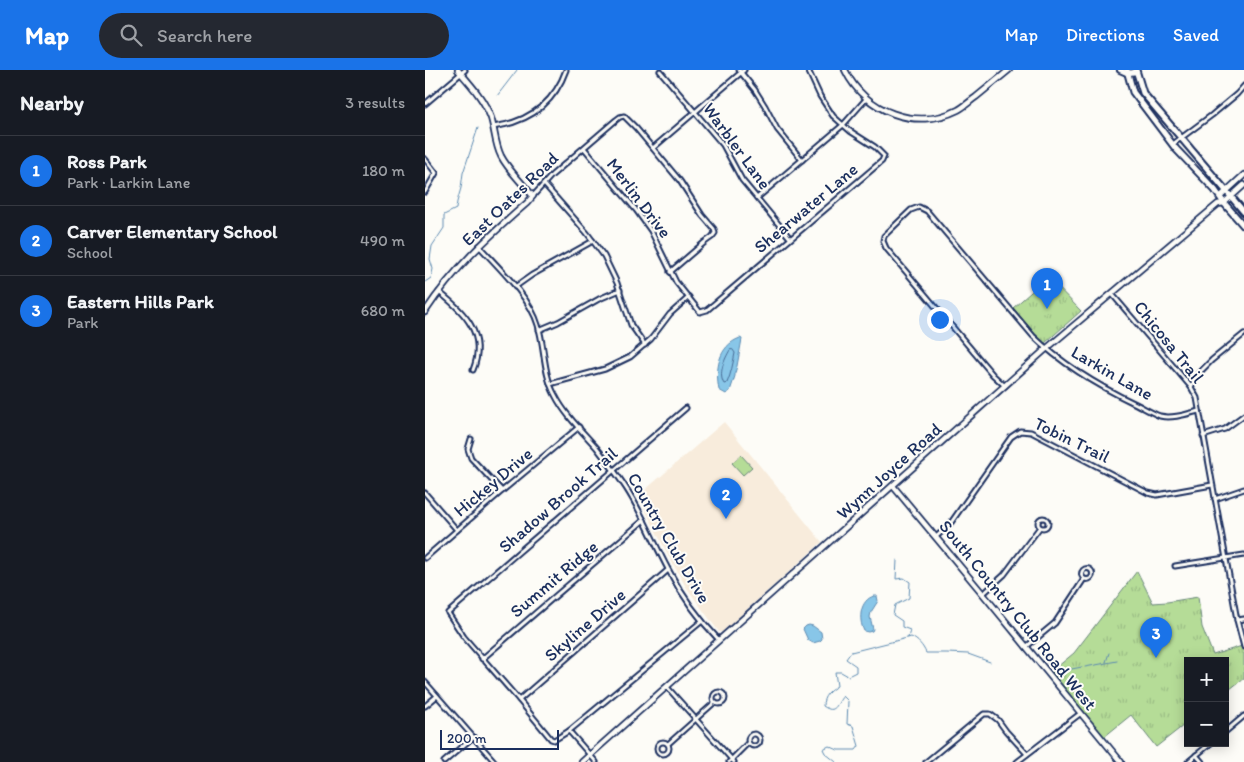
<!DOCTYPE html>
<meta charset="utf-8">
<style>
:root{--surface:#171b24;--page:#242831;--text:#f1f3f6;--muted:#9ea1a6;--line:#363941;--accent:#1a73e8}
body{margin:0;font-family:Itim,sans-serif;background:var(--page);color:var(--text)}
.controls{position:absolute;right:15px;bottom:15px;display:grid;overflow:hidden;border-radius:0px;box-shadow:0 2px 12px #0003}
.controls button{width:45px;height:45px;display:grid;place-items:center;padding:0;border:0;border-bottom:1px solid var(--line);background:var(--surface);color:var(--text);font:25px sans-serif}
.scale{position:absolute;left:15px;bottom:12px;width:119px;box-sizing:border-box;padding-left:5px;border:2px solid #1b2f5e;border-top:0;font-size:14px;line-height:18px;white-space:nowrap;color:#1b2f5e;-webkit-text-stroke:4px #fdfcf7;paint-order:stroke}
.you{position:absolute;left:514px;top:249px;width:18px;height:18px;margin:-12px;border:4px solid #fff;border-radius:50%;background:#1a73e8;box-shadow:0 0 0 8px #1a73e833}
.badge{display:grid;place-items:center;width:32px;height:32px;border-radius:50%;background:var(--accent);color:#fff;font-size:16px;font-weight:700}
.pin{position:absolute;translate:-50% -41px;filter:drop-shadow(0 1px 2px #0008)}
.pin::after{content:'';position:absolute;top:26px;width:18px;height:15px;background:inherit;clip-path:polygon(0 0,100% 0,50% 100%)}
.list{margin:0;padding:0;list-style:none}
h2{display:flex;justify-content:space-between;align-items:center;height:65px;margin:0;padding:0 20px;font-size:21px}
h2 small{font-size:16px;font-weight:400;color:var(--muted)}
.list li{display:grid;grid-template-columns:32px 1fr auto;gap:15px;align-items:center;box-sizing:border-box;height:70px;padding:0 20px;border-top:1px solid var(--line)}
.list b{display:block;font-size:19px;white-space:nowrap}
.list p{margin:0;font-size:16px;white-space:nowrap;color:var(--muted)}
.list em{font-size:16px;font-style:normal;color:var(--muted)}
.icon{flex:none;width:28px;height:28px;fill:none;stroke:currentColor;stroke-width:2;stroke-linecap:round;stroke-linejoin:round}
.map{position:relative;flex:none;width:819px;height:692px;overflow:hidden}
header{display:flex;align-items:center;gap:30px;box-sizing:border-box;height:70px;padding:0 25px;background:var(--accent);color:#fff}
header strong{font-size:24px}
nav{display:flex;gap:28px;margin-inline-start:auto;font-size:18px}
.search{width:350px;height:45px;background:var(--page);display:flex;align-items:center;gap:12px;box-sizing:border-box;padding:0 18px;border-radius:28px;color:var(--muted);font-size:19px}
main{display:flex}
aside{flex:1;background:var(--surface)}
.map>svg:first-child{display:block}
</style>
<header>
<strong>Map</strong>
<div class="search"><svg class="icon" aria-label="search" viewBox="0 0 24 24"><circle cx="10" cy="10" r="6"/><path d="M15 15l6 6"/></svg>Search here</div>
<nav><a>Map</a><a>Directions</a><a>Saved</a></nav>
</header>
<main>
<aside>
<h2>Nearby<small>3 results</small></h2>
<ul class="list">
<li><span class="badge">1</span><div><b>Ross Park</b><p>Park · Larkin Lane</p></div><em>180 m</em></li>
<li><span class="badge">2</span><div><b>Carver Elementary School</b><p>School</p></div><em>490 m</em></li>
<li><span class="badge">3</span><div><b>Eastern Hills Park</b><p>Park</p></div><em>680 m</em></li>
</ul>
</aside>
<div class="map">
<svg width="819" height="692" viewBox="0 0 819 692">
<defs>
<pattern id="park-tufts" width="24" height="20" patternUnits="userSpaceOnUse" patternTransform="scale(1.25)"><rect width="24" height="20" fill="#b5dc97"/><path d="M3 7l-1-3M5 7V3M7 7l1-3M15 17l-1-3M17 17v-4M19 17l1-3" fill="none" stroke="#9bbd85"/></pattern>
</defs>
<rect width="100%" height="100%" fill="#fdfcf7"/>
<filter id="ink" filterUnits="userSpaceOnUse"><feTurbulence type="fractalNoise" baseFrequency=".02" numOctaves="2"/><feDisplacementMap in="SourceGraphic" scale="10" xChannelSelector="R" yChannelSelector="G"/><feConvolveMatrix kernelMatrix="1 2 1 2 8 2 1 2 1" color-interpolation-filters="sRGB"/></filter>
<g filter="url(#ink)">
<polygon fill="#f8ecdc" points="299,352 397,472 297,562 294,562 261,517 243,485 213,426"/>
<polygon fill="#b5dc97" stroke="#68867a" points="316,385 327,397 318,405 307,393"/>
<g fill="url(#park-tufts)" stroke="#68867a">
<polygon points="623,207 656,241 620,273 618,273 588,238"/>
<polygon points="712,501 728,533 742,532 773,527 777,557 788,585 817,576 819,581 819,608 800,623 800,591 763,591 763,652 731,677 706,645 679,667 626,602 649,583"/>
</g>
<g fill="#88c6e8" stroke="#5c8ab1">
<path d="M315 268 317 269 312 296 310 303V306L305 321 301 324 294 320C290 300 293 276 315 268Z"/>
<path d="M449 526H452L453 531 446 542 445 547 448 559 447 561 443 562 439 561C433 549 435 530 449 526Z"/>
<polygon points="384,555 388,556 396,562 397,569 395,571 388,573 383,570 378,559 381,556"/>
</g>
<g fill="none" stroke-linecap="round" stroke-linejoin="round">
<path stroke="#476b95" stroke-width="1" d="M308 280 310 283C308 293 306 304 302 313L299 314C293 304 299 290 305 280Z"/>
<g stroke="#5c8ab1" stroke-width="1">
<polyline points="72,26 92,0"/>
<polyline points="0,212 6,208 8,199 5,189 7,176 19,158 19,145 31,139 32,132 36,118 38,103 53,58"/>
<polyline points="472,490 471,509 479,508 485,512 484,528 470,535 468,545 477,551 477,557 485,560 483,568"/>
<polyline points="681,592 684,583"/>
<polyline points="660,597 692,591"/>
<polyline points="631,602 657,597"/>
<path d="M411 692 400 683 398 679 404 676 413 680H431L434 676 428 656 422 654 423 631 418 626C411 634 411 645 398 636 398 626 404 621 412 616L410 602H416L423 606 431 602V596L421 589 426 582 486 567C493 570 498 576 501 583H522L543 584 565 592"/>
</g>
<defs>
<g id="minor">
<polyline points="314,0 330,20 340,36 352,59 377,90"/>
<polyline points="235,1 292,68 298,75 317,110 365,168"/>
<polyline points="0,34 40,0"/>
<path d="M68 57C103 52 129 34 141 0"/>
<polyline points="748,74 787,45 812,24 819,16"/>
<polyline points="159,78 211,140 226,161 251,212 275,242 282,240 457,91 459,86 450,77 425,61 408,46 395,26 383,0"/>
<polyline points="228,78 319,0"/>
<polyline points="0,89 11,103 0,122"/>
<polyline points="119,114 162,163 179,186 192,213 206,255 220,275"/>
<polyline points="108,126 127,105 191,50 195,47 199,46 211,58 255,111 277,145 289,159 290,163 287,167 280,172 245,202"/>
<polyline points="332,128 418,55 441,29"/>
<path d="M54 176C73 197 105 227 113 255 120 278 118 303 130 325 140 345 157 361 172 378 182 391 192 404 201 418 218 444 229 473 243 499 257 526 274 549 294 570"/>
<polyline points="90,217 107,205 168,171"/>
<path d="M14 222C40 242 62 265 48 300"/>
<polyline points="687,224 766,317 772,328 812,550 819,577"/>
<polyline points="114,260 133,252 174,229 195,220"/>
<polyline points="125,314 180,299 205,287 226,269 245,244 264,227"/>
<path d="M580 316 568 305 461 178 458 171 459 166 486 140 494 137 502 141 608 266C638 295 673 316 711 334 719 338 727 343 735 346 747 349 762 344 774 341"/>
<polyline points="766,317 773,304 787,290 819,264"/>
<polyline points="261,338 23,543 39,567 94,630 126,669 129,670 144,661 277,551"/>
<polyline points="778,366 800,359 819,345"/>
<polyline points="46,369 43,379 46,388 77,421"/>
<polyline points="0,423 32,460"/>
<polyline points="790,429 819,419"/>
<circle cx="618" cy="453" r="5"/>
<polyline points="511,467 525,454 586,367 595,361 606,362 723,423 732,425 787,415"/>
<polyline points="0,488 77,421 154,357"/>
<polyline points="750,496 819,485"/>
<circle cx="662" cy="504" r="5.5"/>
<polyline points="558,524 579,505 615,457"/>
<polyline points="812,550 819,549"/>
<polyline points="601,577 630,553 659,509"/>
<polyline points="57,589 219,450"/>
<polyline points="0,612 70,692"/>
<polyline points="242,617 309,692"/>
<circle cx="294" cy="628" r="6"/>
<polyline points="94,630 243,500"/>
<polyline points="0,636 12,626"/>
<polyline points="144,661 171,692"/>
<polyline points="800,662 819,646"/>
<circle cx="329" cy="670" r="6"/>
<circle cx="238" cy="678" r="6"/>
<polyline points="243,674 290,632"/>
<polyline points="771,685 777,692"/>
<polyline points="19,692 48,667"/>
<polyline points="304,692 323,673"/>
<polyline points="501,692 559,644 565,644 573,650 581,661 602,684"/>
<polyline points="592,692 656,643"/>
<polyline points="763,692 786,673"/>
</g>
<g id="tertiary">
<path d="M420 0C440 42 491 61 533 40 539 37 545 31 551 27 562 18 573 9 584 0"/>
<polyline points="695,0 702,3 711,2"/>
<path d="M0 242C29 198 63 167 102 133L108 126C97 113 84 101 76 86 70 74 70 61 66 48 59 29 46 15 33 0"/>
<polyline points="468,416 558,524 696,692"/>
<polyline points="157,692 621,279 793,134 799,133"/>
</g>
<g id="secondary">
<polyline points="795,127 819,105"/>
<polyline points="799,133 819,115"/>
</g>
<g id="primary">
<polyline points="702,0 708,22 751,79 790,120 799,133 819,156"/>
<polyline points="711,0 718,23 819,142"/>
</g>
</defs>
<use href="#minor" stroke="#1b2f5e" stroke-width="7"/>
<use href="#tertiary" stroke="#1b2f5e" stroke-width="8"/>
<use href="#secondary" stroke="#1b2f5e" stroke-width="8"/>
<use href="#primary" stroke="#1b2f5e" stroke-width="9"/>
<use href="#minor" stroke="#fdfcf7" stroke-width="3"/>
<use href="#tertiary" stroke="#fdfcf7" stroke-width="4.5"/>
<use href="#secondary" stroke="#fdfcf7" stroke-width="4.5"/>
<use href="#primary" stroke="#fdfcf7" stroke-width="5"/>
</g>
</g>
<g text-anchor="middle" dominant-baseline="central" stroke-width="4" stroke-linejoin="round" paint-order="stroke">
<g font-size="18" fill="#1b2f5e" stroke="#fdfcf7">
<text transform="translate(312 76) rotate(54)">Warbler Lane</text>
<text transform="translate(214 128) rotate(53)">Merlin Drive</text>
<text transform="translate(85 129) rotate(-44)">East Oates Road</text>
<text transform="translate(381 138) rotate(-40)">Shearwater Lane</text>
<text transform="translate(744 272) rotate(51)">Chicosa Trail</text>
<text transform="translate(687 303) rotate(30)">Larkin Lane</text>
<text transform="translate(647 370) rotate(26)">Tobin Trail</text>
<text transform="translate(464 401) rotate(-42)">Wynn Joyce Road</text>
<text transform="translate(68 412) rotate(-40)">Hickey Drive</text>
<text transform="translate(133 430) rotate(-41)">Shadow Brook Trail</text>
<text transform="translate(244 468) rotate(60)">Country Club Drive</text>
<text transform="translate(129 509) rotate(-40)">Summit Ridge</text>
<text transform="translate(593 545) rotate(51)">South Country Club Road West</text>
<text transform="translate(160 555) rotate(-41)">Skyline Drive</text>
</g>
</g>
</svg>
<div class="controls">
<button>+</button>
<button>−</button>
</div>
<div class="scale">200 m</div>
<div class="you"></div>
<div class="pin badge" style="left:622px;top:239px">1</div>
<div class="pin badge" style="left:301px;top:449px">2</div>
<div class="pin badge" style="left:731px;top:588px">3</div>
</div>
</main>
